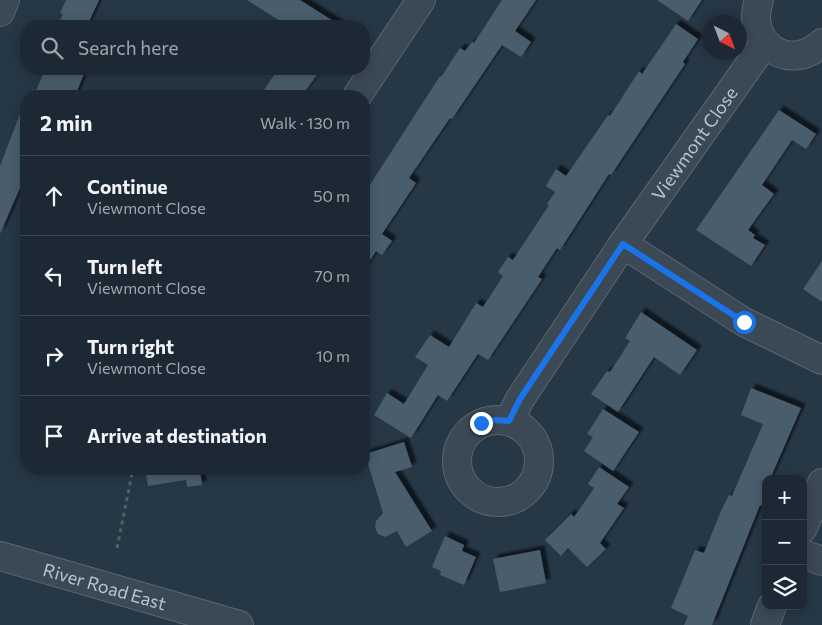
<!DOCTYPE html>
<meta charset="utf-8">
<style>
:root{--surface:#1c2934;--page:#293540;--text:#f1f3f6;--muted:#a0a6ac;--line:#3a454f}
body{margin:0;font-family:Commissioner,sans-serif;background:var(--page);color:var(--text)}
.controls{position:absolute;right:15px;bottom:15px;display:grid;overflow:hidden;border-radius:10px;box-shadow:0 2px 12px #0003}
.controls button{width:45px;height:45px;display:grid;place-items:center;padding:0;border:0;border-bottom:1px solid var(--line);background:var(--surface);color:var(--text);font:25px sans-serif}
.compass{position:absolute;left:702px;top:15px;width:45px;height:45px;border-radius:50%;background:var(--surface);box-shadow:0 2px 12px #0003;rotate:138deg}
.stop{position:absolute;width:15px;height:15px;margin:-11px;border:4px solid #1a73e8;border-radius:50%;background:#fff}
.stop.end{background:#1a73e8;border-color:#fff;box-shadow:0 1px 5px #0008}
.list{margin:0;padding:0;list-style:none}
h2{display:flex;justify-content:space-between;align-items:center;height:65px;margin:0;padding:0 20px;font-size:21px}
h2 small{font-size:16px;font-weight:400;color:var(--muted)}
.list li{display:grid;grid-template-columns:32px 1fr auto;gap:15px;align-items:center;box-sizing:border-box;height:80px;padding:0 20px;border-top:1px solid var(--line)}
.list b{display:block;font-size:19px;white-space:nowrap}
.list p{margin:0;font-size:16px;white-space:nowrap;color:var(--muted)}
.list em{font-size:16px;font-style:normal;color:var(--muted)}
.icon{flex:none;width:28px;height:28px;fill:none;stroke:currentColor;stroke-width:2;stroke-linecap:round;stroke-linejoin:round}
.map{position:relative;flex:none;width:822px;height:625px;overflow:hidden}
.search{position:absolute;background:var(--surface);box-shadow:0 2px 12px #0003;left:20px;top:20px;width:350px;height:55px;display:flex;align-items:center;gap:12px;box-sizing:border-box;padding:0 18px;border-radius:20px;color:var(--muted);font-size:19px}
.panel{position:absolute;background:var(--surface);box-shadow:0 2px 12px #0003;left:20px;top:90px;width:350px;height:385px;border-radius:20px}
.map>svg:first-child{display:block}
</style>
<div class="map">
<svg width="822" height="625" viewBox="0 0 822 625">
<defs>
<filter id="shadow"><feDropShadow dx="4.5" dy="-4.5" stdDeviation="1" flood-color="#0009"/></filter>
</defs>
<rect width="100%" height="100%" fill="#263746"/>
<g fill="#4a5d6c" filter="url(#shadow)">
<polygon points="66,0 99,0 87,26 57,26 63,14 60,13"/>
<polygon points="247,0 300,0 341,26 288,26"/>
<polygon points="502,0 536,0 515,31 531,42 521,57 502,45 452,119 450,118 409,178 416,183 382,234 392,241 382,255 376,251 364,270 364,194 440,76 441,77 460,48 465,51 472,42 474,43"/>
<polygon points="657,0 702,0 688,21"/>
<polygon points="676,24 698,39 683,62 685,64 611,175 609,174 560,250 557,248 538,277 542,279 488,360 478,354 447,401 438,395 411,438 374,415 387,393 404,404 428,365 415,357 430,335 449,347 476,303 483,307 503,276 498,272 508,257 513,260 549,205 547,204 555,192 546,186 556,169 566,176 608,115 610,116 639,71 642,74"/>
<polygon points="45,69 86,69 75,96 34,96"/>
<polygon points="278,69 321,69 302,96 260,96"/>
<polygon points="25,101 26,101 26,174 0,234 0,166"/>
<polygon points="779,110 816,134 806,149 792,140 762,185 774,194 748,230 755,235 753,238 765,245 751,266 696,230"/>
<polygon points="822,261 822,302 803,289"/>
<polygon points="641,312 697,350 680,375 654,357 618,412 591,394 607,371 610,372 630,341 625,338"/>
<polygon points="751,388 801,408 770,479 766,479 766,495 761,506 760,505 712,625 684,625 688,616 671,608 695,550 704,553 721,511 729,495 732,496 763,424 741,415"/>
<polygon points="603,409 639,432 613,471 584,451 593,437 587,434"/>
<polygon points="404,442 412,467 395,472 432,531 406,547 397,531 385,537 378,534 375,527 376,521 383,513 365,454"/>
<polygon points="599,467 629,487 617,504 624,508 600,543 606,549 587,567 568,548 561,556 545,540 571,514 574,517 594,488 588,484"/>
<polygon points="145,469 200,469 202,485 187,487 186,480 148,486"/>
<polygon points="445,536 464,545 462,551 476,557 464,585 440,575 441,571 432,567"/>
<polygon points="540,550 546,583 500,592 493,559"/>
</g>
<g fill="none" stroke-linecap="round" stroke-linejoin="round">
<defs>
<g id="minor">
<path d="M759 0C744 43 789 74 822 43"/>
<polyline points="0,12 5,0"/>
<polyline points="357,96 421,0"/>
<polyline points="623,244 744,322 822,360"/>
<circle cx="498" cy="461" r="41"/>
<path id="s1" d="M509 421 520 399 623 244 765 43"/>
<polyline points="803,528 822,483"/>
<polyline points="803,554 822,561"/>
<path id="s2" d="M0 556 239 625"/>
<polyline points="765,625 772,606"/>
</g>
</defs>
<use href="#minor" stroke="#596772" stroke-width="30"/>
<polyline stroke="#496464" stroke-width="3" stroke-dasharray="4 4" stroke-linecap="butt" points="117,548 133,469"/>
<use href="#minor" stroke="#3b4955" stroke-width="28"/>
</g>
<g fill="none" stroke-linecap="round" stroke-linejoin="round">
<polyline stroke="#1a73e8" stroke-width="6" points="481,423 495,420 509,421 520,399 623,244 744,322"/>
</g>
<g text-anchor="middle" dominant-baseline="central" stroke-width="5" stroke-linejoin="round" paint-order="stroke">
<g font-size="18" fill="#b9c4ce" stroke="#1f2e3b">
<text stroke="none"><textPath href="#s1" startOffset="334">Viewmont Close</textPath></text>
<text stroke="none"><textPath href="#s2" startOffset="109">River Road East</textPath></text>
</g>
</g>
</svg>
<div class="controls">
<button>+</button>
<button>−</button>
<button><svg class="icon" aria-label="layers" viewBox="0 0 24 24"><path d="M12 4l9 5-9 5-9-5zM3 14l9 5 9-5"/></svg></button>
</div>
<svg class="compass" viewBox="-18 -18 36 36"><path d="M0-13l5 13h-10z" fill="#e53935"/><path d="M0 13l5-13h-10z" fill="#a0a6ac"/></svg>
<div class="stop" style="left:744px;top:322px"></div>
<div class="stop end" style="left:481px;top:423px"></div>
<div class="search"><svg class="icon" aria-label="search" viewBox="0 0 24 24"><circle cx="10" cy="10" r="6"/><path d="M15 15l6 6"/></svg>Search here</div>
<section class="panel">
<h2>2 min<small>Walk · 130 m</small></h2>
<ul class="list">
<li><svg class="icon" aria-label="ahead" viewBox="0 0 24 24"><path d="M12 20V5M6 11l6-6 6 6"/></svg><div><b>Continue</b><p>Viewmont Close</p></div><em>50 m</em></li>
<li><svg class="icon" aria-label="left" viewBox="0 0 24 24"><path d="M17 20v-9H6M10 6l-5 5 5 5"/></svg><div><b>Turn left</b><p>Viewmont Close</p></div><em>70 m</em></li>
<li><svg class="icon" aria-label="right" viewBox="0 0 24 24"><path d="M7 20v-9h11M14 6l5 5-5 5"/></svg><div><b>Turn right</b><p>Viewmont Close</p></div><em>10 m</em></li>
<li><svg class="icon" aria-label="arrive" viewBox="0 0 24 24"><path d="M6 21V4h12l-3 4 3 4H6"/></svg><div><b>Arrive at destination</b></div></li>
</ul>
</section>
</div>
